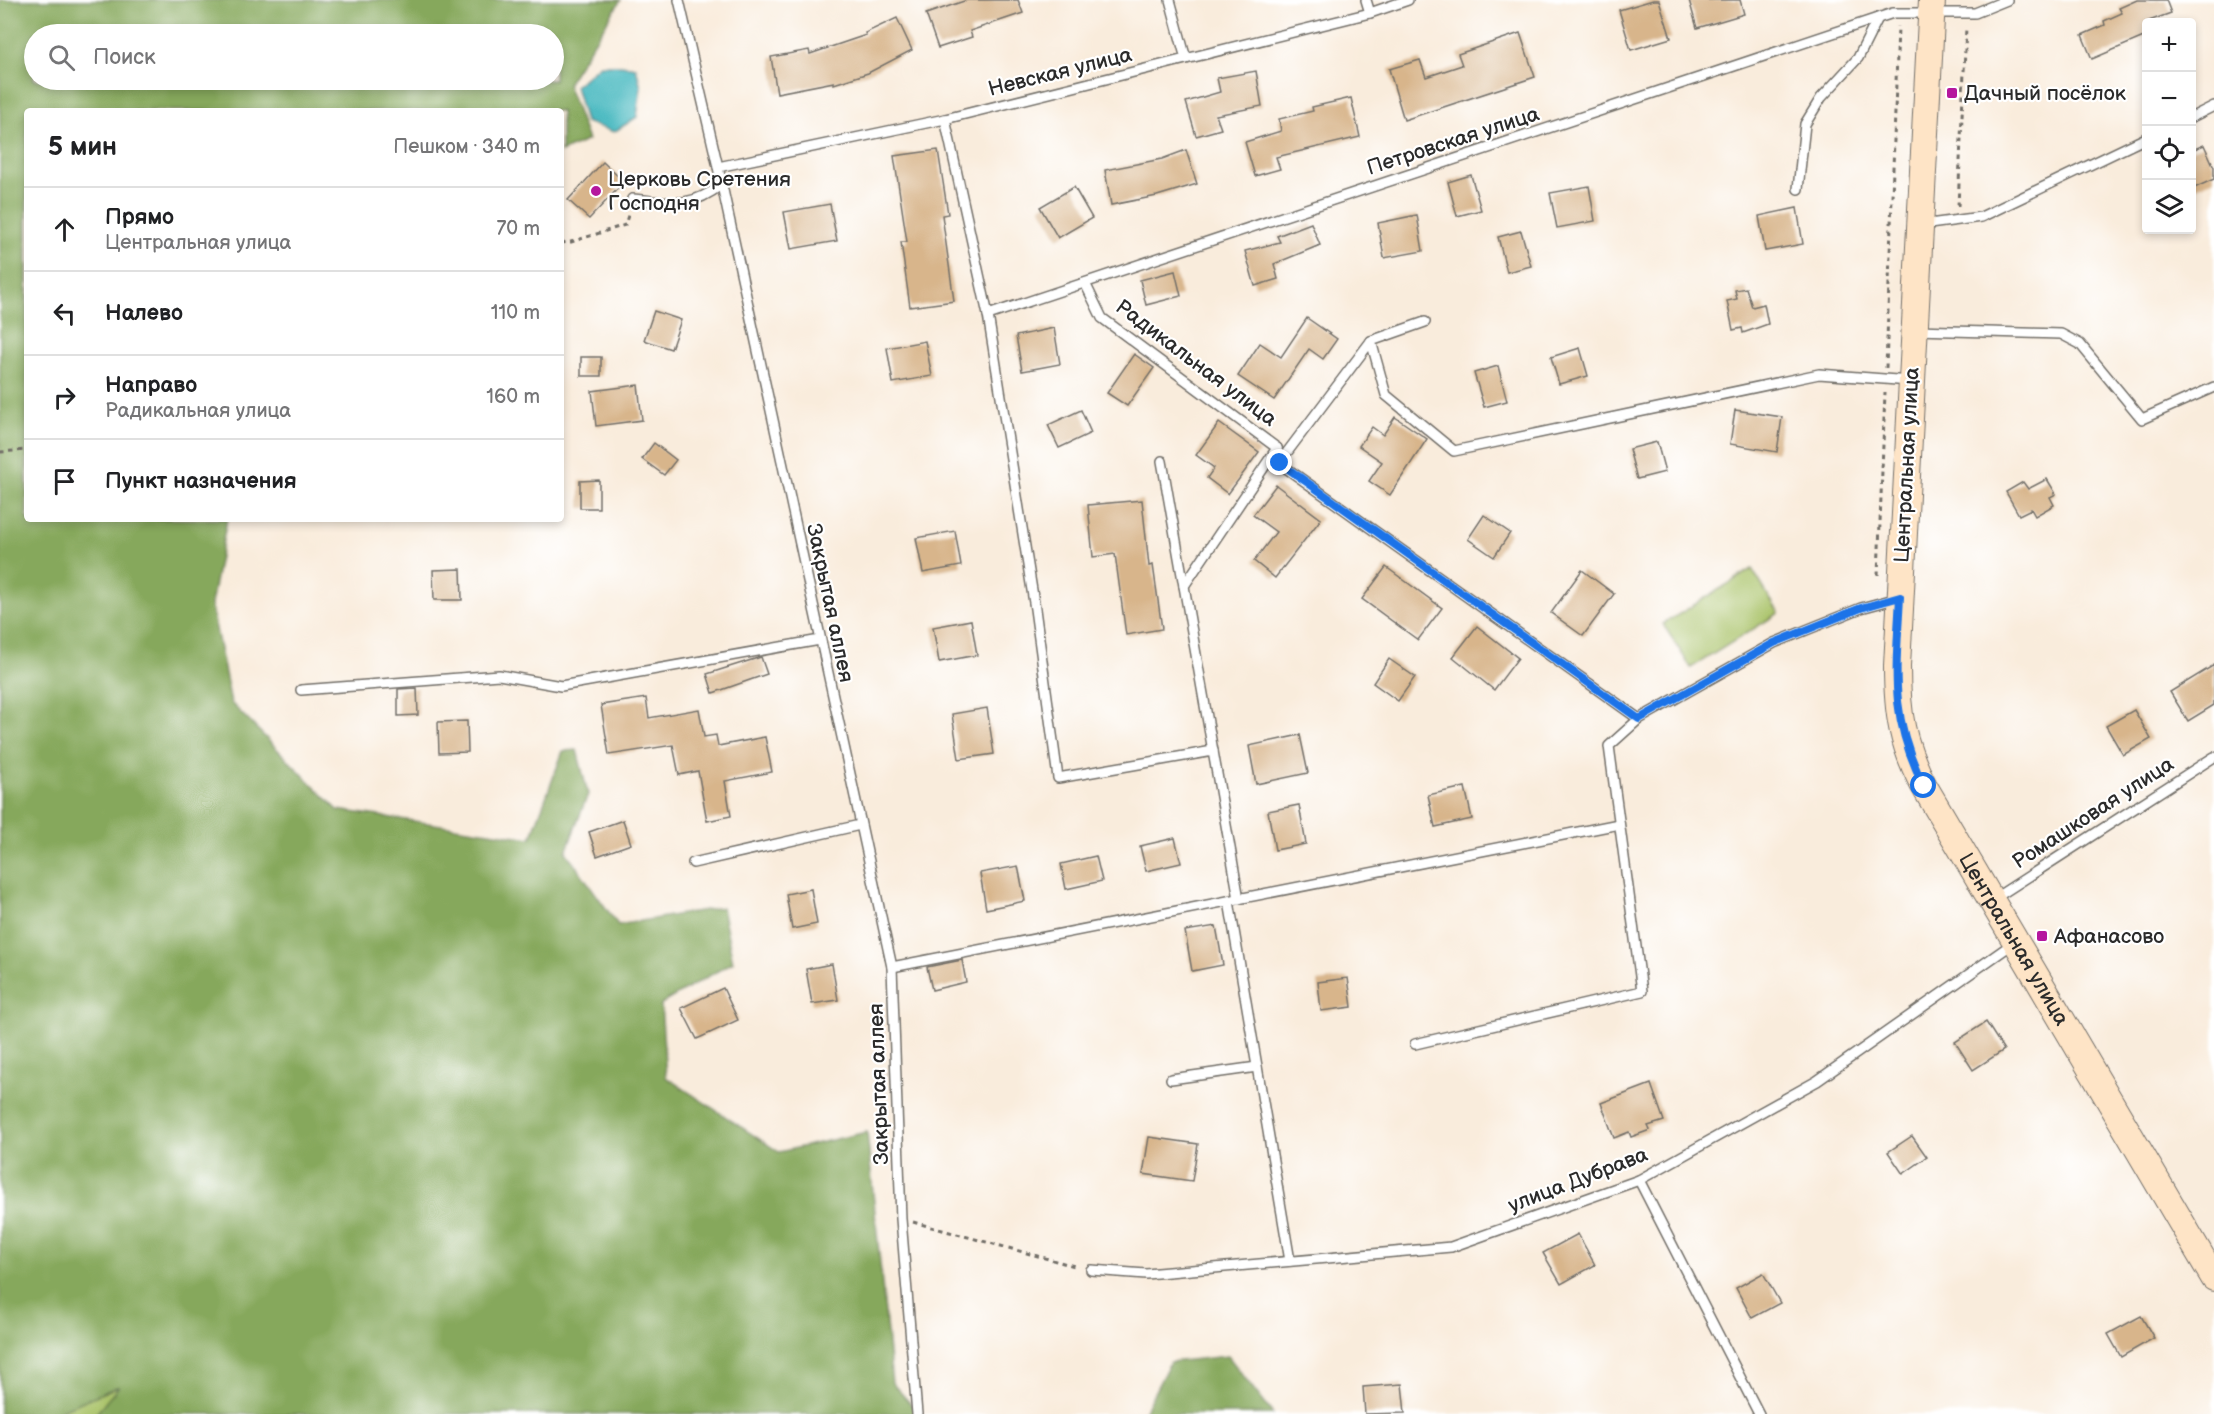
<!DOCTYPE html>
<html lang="ru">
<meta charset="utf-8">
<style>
:root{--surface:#fff;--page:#f6f6f6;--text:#202124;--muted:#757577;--line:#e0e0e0}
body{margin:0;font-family:"Balsamiq Sans",sans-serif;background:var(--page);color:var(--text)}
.controls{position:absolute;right:18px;top:18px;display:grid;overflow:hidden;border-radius:6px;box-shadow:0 3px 9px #0003}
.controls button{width:54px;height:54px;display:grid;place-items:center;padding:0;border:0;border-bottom:2px solid var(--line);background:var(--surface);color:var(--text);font:30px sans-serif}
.stop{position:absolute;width:18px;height:18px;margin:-14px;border:4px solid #1a73e8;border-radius:50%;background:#fff}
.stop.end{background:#1a73e8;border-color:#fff;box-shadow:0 2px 6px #0008}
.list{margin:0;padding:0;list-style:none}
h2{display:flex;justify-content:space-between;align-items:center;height:78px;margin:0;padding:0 24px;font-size:26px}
h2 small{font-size:20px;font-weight:400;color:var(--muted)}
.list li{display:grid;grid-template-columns:39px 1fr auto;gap:18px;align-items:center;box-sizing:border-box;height:84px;padding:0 24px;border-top:2px solid var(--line)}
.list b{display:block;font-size:22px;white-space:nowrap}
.list p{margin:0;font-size:20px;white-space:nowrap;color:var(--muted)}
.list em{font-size:20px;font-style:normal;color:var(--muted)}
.icon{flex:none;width:33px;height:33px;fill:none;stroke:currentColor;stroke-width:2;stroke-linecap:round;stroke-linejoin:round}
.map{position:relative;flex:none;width:2214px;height:1414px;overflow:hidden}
.search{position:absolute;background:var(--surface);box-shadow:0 3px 9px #0003;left:24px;top:24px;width:540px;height:66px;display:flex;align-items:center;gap:15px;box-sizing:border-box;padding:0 21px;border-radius:33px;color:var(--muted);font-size:22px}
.panel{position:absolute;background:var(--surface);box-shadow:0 3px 9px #0003;left:24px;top:108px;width:540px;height:414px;border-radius:6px}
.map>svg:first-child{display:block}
</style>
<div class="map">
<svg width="2214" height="1414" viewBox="0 0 2214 1414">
<rect width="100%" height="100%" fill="#fff"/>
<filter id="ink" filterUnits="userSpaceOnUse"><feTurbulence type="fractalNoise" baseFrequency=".0167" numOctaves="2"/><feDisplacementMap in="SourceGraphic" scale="12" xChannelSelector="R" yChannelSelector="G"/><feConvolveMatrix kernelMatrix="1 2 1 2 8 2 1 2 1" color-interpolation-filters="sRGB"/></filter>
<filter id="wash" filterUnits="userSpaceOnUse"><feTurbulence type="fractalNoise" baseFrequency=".008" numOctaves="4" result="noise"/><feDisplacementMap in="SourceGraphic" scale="24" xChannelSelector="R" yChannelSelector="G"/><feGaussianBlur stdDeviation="1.35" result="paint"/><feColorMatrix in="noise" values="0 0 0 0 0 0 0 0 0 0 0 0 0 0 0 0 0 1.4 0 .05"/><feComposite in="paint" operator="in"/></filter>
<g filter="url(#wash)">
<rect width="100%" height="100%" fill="#f9ecdc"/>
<g fill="#a9c268" stroke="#6a764a" stroke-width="1.5">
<polygon points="1752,569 1779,613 1691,668 1663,624"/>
<polygon points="121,1385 96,1414 52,1414"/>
</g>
<g fill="#86a85c" stroke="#586a44" stroke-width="1.5" fill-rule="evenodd">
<path d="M0 0H621L567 84 588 140 561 152V111H27V519H227L211 604 231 703 338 810 531 838 563 751 577 750 588 794 566 852 618 925 722 907 733 962 661 1004 666 1077 779 1152 867 1132 892 1383 920 1414H96L119 1386 52 1414H0ZM34 34H554V80H34Z"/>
<polygon points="1228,1356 1273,1414 1143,1414 1170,1362"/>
</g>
<polygon fill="#4bbac1" stroke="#3b7276" stroke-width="1.5" points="600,65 622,65 636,68 641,87 637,117 614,132 585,122 575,86"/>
<g id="blocks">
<g fill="#d8b58b">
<polygon points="967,0 1018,0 1023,13 970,31 972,37 938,48 926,14"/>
<polygon points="1653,0 1659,0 1671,38 1631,50 1619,10"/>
<polygon points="1689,0 1740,0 1744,14 1697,28"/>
<polygon points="2137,0 2166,0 2171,13 2146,22 2146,36 2092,59 2082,35 2105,25 2104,21 2122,13 2119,8"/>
<polygon points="897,18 912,50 868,73 834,84 834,82 777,93 771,57 809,50 810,54 866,35 865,33"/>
<polygon points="1520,33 1535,77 1404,120 1389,69 1420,60 1426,77 1462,65 1458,54"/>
<polygon points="1256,71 1262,106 1216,115 1221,129 1196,136 1186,102 1220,92 1217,78"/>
<polygon points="1351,98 1360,137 1276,157 1280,169 1255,176 1245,142 1281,131 1279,119 1313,111 1312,107"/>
<polygon points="2204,145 2214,167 2214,179 2192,189 2192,150"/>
<polygon points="938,150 948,214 942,215 954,301 910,307 901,242 907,242 894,156"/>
<polygon points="1186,150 1197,184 1157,196 1111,205 1105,170 1162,159"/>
<polygon points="603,162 624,182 589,219 568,200"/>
<polygon points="1471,175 1481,210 1457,216 1448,182"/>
<polygon points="1589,186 1595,221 1557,228 1550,193"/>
<polygon points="1074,187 1092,218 1058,238 1040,207"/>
<polygon points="830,204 837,241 791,249 784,212"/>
<polygon points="1797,208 1803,244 1765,251 1759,216"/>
<polygon points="1417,215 1423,251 1384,258 1378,223"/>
<polygon points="1311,223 1320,245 1274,264 1278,279 1255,286 1245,251 1280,242 1277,236"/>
<polygon points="1521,231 1531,266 1507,272 1498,237"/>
<polygon points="1175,271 1181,296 1146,305 1140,280"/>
<polygon points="1746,288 1752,307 1764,304 1768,324 1743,333 1742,328 1733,330 1727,301 1737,299 1735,290"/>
<polygon points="654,311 681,320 671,349 644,340"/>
<polygon points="1307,318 1337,339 1323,359 1309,349 1274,400 1238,376 1260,343 1281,357"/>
<polygon points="1054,328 1060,364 1022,371 1016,336"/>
<polygon points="925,341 932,376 893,383 887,348"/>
<polygon points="1580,348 1588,376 1559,384 1551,357"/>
<polygon points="1134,354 1154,368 1127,406 1107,393"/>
<rect x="581" y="357" width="20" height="19"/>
<polygon points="1498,366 1507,401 1484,407 1474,373"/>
<polygon points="638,385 642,420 596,426 592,391"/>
<polygon points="1081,410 1091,433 1059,448 1048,425"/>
<polygon points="1735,410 1782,417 1777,452 1730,444"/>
<polygon points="1395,417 1427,439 1390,495 1369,481 1382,462 1359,446 1372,427 1383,435"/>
<polygon points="1219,423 1259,452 1228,494 1207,478 1214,468 1196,455"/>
<polygon points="1657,442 1665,472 1637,479 1629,449"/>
<polygon points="654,443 676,460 664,475 642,459"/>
<polygon points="2047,479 2056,494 2050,497 2054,505 2035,516 2031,509 2019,515 2006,492 2023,482 2028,489"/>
<polygon points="599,480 599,508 580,508 580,481"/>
<polygon points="1276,485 1321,519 1275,578 1254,561 1276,532 1253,515"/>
<polygon points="1142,500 1149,566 1153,565 1162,629 1126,635 1115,554 1093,557 1088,505"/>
<polygon points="1484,515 1510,533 1494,557 1468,539"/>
<polygon points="955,531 961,566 923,573 916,538"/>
<polygon points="1386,567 1442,608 1418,640 1362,599"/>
<polygon points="461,569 462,600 434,600 433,570"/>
<polygon points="1582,570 1614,594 1583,636 1551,613"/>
<polygon points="971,620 977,655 939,662 933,627"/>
<polygon points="1477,626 1518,658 1494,690 1453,657"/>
<polygon points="761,657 767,674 713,693 707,674"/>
<polygon points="1389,659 1415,677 1398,701 1373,683"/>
<polygon points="2214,665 2214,705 2188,721 2170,692"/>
<polygon points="417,688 418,715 398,716 398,689"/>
<polygon points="646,698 649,718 699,709 704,737 716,735 718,746 765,737 772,772 725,781 731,816 707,821 698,771 679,775 673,745 609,755 601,705"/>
<polygon points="987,708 994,754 959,759 952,714"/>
<polygon points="2134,710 2151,739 2123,755 2106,726"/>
<polygon points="467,721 468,752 439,753 438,722"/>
<polygon points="1300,735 1308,773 1256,784 1249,746"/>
<polygon points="1465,787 1472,819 1435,827 1428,795"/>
<polygon points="1299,805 1306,844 1275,850 1268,811"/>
<polygon points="623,820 631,844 597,856 589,832"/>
<polygon points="1175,838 1181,863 1146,871 1140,846"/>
<polygon points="1096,856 1102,881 1066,889 1061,864"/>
<polygon points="1018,866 1025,901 986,909 980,873"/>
<polygon points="811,889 817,924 792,929 786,894"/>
<polygon points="1216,926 1223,965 1192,971 1185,931"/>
<polygon points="962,960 966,982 932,990 927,967"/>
<polygon points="832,964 838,1000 812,1004 806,969"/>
<polygon points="1348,978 1352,1007 1321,1011 1318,982"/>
<polygon points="723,988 738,1020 697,1039 681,1008"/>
<polygon points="1986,1022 2004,1050 1973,1070 1955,1042"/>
<polygon points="1651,1084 1664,1121 1648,1126 1650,1130 1631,1137 1629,1132 1614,1138 1601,1103"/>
<polygon points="1912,1136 1927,1157 1903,1174 1888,1152"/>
<polygon points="1149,1137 1198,1144 1192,1181 1143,1174"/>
<polygon points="1578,1234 1595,1265 1561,1284 1543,1253"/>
<polygon points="1763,1273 1780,1303 1752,1318 1736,1288"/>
<polygon points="2141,1316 2154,1338 2121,1357 2108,1334"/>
<polygon points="1402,1384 1405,1413 1365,1414 1363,1387"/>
</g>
</g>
</g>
<g filter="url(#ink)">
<use href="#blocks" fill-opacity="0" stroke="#736f69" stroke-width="1.5"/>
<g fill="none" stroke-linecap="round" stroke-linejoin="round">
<defs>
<g id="lane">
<polyline points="679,0 718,167 892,967 901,1219 917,1414"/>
<polyline points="1170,0 1186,59"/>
<polyline points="1366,0 1370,13"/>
<polyline points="2192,117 2214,106"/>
<polyline points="945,119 988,315 1035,609 1058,778 1213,751"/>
<polyline points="718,167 945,119 1370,13 1408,0"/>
<polyline points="1798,189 1805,124 1821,98 1858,58 1878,18"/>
<path d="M632 199C671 202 688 210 721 185"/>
<polyline points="1922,225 1981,217 2146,138"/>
<polyline points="1085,283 1102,318 1277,448 1279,463 1639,719"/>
<polyline points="988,315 1893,13 1975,13 2007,0"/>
<polyline points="1425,322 1371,341 1386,395 1454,451 1819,374 1910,381"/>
<polyline points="1916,330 2061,334 2080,344 2142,419 2214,387"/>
<polyline points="1162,461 1239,899"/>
<polyline points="1279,463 1371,341"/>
<polyline points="1184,586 1277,448"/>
<polyline points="301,690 499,675 561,686 820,640"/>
<polyline points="693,863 860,825"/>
<polyline points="1992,900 2214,757"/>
<polyline points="1229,901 1290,1261"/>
<polyline points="892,967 1619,824"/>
<polyline points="1415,1044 1642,991 1609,746 1639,719 1774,643 1861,608 1898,598"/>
<polyline points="1171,1079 1257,1067"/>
<polyline points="1639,1180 1759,1414"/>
<polyline points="1091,1270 1146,1274 1451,1247 1639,1180 1817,1081 2015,942"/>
</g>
<g id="secondary">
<path id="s1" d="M1932 0 1897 666C1897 714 1902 744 1924 786L2214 1278"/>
</g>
</defs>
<use href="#lane" stroke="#736f69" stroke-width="12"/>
<use href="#secondary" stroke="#736f69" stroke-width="28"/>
<g stroke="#736f69" stroke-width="3" stroke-dasharray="4.5 4.5" stroke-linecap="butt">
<polyline points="1958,206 1966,27"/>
<polyline points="561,243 571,242 625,225 629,212"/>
<polyline points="1886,368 1898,26"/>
<polyline points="0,452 27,450"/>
<polyline points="1878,575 1885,392"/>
<polyline points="913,1222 1078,1267"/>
</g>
<use href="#lane" stroke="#fff" stroke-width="9"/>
<use href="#secondary" stroke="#fee4c6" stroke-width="26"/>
</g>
</g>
<g fill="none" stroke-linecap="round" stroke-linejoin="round" filter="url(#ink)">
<path stroke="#1a73e8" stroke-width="8" d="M1280 463 1639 719 1774 643 1861 608 1900 597C1896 672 1889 717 1924 786"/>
</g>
<g fill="#b5179e" stroke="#fff" stroke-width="2">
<rect x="1946" y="87" width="12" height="12" rx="3"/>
<circle cx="596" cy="191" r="6"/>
<rect x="2036" y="930" width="12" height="12" rx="3"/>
</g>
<g text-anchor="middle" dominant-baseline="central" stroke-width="4.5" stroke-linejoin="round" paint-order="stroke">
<g font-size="21" fill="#2b2b2b" stroke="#fff">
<text transform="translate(1060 72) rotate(-14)">Невская улица</text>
<text transform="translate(1453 141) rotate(-18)">Петровская улица</text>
<text transform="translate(1196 363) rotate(37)">Радикальная улица</text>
<text transform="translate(1907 465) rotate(-87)">Центральная улица</text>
<text transform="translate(830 603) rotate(78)">Закрытая аллея</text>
<text transform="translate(2093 813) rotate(-33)">Ромашковая улица</text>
<text stroke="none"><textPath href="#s1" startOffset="969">Центральная улица</textPath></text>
<text transform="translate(879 1084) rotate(-92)">Закрытая аллея</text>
<text transform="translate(1578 1180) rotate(-21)">улица Дубрава</text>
</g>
<g font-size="21" fill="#2b2b2b" stroke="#fff" text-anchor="start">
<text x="1964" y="93">Дачный посёлок</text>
<text x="608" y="179">Церковь Сретения<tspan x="608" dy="24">Господня</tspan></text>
<text x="2054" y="936">Афанасово</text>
</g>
</g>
</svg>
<div class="controls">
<button>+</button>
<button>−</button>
<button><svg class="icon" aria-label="locate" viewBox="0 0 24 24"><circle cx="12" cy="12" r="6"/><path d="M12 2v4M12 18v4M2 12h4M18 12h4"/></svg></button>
<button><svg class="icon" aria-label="layers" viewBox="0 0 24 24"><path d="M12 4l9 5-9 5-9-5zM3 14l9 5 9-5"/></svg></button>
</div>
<div class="stop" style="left:1924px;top:786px"></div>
<div class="stop end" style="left:1280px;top:463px"></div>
<div class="search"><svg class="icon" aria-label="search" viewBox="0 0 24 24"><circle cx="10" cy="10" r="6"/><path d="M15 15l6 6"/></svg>Поиск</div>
<section class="panel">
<h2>5 мин<small>Пешком · 340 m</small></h2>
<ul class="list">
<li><svg class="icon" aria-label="ahead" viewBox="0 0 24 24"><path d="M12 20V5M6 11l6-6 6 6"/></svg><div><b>Прямо</b><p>Центральная улица</p></div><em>70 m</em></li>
<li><svg class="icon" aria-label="left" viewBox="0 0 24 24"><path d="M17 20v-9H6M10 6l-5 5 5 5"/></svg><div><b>Налево</b></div><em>110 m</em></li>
<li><svg class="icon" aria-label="right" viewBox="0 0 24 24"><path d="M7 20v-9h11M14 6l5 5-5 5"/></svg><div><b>Направо</b><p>Радикальная улица</p></div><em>160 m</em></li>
<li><svg class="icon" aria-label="arrive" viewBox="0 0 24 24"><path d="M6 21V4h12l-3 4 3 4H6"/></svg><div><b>Пункт назначения</b></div></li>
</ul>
</section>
</div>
